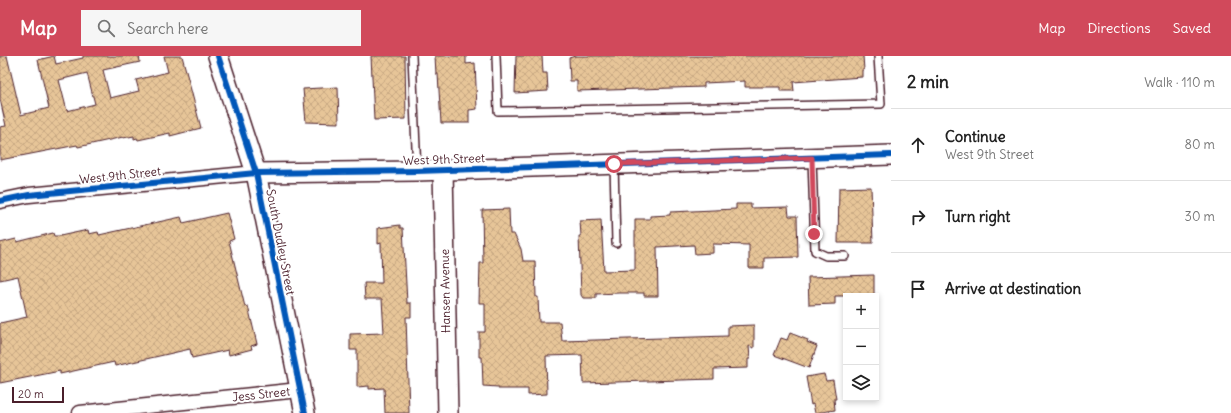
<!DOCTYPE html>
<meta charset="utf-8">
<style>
:root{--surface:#fff;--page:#f6f6f6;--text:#222;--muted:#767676;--line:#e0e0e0;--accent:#d1495b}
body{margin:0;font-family:Delius,sans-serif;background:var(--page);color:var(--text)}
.controls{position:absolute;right:12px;bottom:12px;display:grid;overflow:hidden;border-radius:0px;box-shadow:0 2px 6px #0003}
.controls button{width:36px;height:36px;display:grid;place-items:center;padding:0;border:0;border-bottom:1px solid var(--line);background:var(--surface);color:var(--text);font:20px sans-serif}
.scale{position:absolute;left:12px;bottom:10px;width:52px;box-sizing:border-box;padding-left:4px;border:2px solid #4a1f2b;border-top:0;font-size:11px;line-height:14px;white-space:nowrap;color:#4a1f2b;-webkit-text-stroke:3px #fff;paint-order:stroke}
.stop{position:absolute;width:12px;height:12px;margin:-9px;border:3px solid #d1495b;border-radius:50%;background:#fff}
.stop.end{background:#d1495b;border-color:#fff;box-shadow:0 1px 4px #0008}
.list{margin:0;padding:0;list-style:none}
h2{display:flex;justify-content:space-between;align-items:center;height:52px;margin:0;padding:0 16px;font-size:17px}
h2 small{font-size:13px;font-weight:400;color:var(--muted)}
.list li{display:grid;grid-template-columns:26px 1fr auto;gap:12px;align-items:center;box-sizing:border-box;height:72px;padding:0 16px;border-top:1px solid var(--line)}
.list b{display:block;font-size:15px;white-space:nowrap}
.list p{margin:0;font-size:13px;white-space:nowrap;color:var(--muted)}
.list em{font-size:13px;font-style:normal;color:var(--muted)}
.icon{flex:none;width:22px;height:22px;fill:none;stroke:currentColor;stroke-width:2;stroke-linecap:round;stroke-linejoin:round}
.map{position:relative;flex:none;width:891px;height:357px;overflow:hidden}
header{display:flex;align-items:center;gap:24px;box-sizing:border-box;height:56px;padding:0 20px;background:var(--accent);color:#fff}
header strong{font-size:19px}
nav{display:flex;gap:22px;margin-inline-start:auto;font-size:14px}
.search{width:280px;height:36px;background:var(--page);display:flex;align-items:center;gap:10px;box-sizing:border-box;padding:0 14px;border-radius:0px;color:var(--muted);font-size:15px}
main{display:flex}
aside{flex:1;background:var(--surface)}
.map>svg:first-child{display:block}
</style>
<header>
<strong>Map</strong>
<div class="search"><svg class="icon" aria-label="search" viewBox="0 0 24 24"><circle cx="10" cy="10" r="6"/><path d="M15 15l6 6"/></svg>Search here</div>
<nav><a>Map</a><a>Directions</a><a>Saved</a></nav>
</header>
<main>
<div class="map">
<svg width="891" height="357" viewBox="0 0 891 357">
<defs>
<pattern id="building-cross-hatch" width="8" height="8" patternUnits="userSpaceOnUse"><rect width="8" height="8" fill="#e7c598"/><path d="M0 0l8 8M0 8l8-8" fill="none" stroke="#c8a983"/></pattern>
</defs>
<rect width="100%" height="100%" fill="#fff"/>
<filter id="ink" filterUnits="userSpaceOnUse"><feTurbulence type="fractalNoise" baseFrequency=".025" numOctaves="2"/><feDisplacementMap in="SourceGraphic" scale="8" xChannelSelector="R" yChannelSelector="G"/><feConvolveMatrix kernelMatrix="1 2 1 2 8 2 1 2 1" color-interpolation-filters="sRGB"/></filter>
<g filter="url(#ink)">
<g fill="url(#building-cross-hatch)" stroke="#4a1f2b" fill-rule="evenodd">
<path d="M0 0H7L21 59 49 52 38 4 54 0 56 8 83 2V0H139L140 6 103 14 110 42 139 35 136 24 168 16 164 0H182L201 72 170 80V77L138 84 137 82 134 83V80L123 82V81L78 91 77 89 0 104V71L6 70 0 43ZM87 17 95 48 67 55 59 24Z"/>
<polygon points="371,0 405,0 406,63 374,64"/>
<polygon points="435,0 466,0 466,8 475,7 477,53 469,54 469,67 441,67 438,18 436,18"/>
<polygon points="516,0 542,0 543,17 547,17 548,35 515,37"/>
<polygon points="575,0 863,0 864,14 862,14 862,21 793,26 794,35 780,35 780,31 745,31 745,25 704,27 704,31 577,35 577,25 570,25 569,2"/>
<polygon points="338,31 339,67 306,66 303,33"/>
<polygon points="871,131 873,187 838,187 839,132"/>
<polygon points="736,148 751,148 751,152 788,151 789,160 797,160 798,201 764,202 764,212 749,212 749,189 713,188 713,197 695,198 694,189 657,191 658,240 644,240 644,237 619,237 596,238 596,242 583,242 581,239 579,180 581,180 580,165 601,164 604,215 635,214 635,163 650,163 650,160 670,159 670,156 736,153"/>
<polygon points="509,153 510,178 514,178 521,193 523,205 535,205 536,241 538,241 539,266 560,266 562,285 728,280 728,270 754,269 754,292 749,290 750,303 748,303 748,312 714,313 714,323 583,327 582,299 546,300 547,338 528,339 528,333 498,333 498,331 483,330 482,301 479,301 479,276 485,276 485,247 479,247 480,207 483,207 482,154"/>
<polygon points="227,157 234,183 229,185 245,251 248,250 257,288 251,290 252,293 229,299 228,294 192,302 190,293 115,310 114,306 60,318 60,315 0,327 0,267 27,261 18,220 0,224 0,187 16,183 17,186 53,177 54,180 60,180 88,174 89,178 98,176 99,179 181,161 183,167"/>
<polygon points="400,169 400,172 403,172 407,247 411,247 411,261 406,261 409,357 385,357 384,332 369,333 369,330 357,331 357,294 350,294 350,278 384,277 382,243 365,243 364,227 382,227 381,187 378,188 378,172"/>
<polygon points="874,219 874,240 835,240 835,248 809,249 808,221"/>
<polygon points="790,277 808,284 807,286 817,290 809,312 774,299 781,282 787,284"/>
<polygon points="824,318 826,325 833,324 836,343 834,343 835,354 815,357 813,348 811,349 806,321"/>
</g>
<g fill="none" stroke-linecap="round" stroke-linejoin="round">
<defs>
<g id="lane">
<polyline points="412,0 417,115"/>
<polyline points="496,0 498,55 881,48 878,0"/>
<polyline points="812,102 815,195 826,200 845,200"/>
<polyline points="614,108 616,187"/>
</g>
<g id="street">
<polyline points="0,145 29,139 256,117"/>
<polyline points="80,357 299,334"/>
</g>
<g id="secondary">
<polyline points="218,0 256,117 305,357"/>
<polyline points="443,114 448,357"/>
<polyline points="256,117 417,115 891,99"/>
</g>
</defs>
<use href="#lane" stroke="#4a1f2b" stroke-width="10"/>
<use href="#street" stroke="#4a1f2b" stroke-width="17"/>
<use href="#secondary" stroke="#4a1f2b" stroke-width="22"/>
<use href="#lane" stroke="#fff" stroke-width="7"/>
<use href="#street" stroke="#fff" stroke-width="14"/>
<use href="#secondary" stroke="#fff" stroke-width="19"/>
<defs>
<g id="cycleway">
<polyline points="218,0 256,117 305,357"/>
<polyline points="0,145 29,139 256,117 417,115 891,99"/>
</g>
</defs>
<use href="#cycleway" stroke="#fff" stroke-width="8"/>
<use href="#cycleway" stroke="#0057b8" stroke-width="6"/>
</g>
</g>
<g fill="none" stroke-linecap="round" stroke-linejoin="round" filter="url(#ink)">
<polyline stroke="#d1495b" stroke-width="5" points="614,108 812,102 814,178"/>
</g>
<g text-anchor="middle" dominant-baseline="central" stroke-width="4" stroke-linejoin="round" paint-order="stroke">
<g font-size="12" fill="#4a1f2b" stroke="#fff">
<text transform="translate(444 103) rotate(-2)">West 9th Street</text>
<text transform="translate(120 119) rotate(-6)">West 9th Street</text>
<text transform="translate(281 186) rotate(79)">South Dudley Street</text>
<text transform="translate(445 235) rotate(-91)">Hansen Avenue</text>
<text transform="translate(261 338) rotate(-6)">Jess Street</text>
</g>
</g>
</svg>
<div class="controls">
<button>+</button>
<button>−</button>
<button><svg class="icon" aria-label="layers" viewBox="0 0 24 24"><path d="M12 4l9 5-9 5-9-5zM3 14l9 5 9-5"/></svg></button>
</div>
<div class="scale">20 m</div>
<div class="stop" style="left:614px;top:108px"></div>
<div class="stop end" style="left:814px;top:178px"></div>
</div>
<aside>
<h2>2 min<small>Walk · 110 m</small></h2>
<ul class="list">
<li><svg class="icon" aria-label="ahead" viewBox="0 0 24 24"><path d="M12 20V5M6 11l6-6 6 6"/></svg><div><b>Continue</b><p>West 9th Street</p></div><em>80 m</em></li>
<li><svg class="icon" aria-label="right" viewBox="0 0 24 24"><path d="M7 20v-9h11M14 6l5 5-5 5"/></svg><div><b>Turn right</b></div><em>30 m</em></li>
<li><svg class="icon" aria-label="arrive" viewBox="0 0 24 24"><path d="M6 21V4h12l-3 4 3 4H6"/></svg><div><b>Arrive at destination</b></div></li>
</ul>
</aside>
</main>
